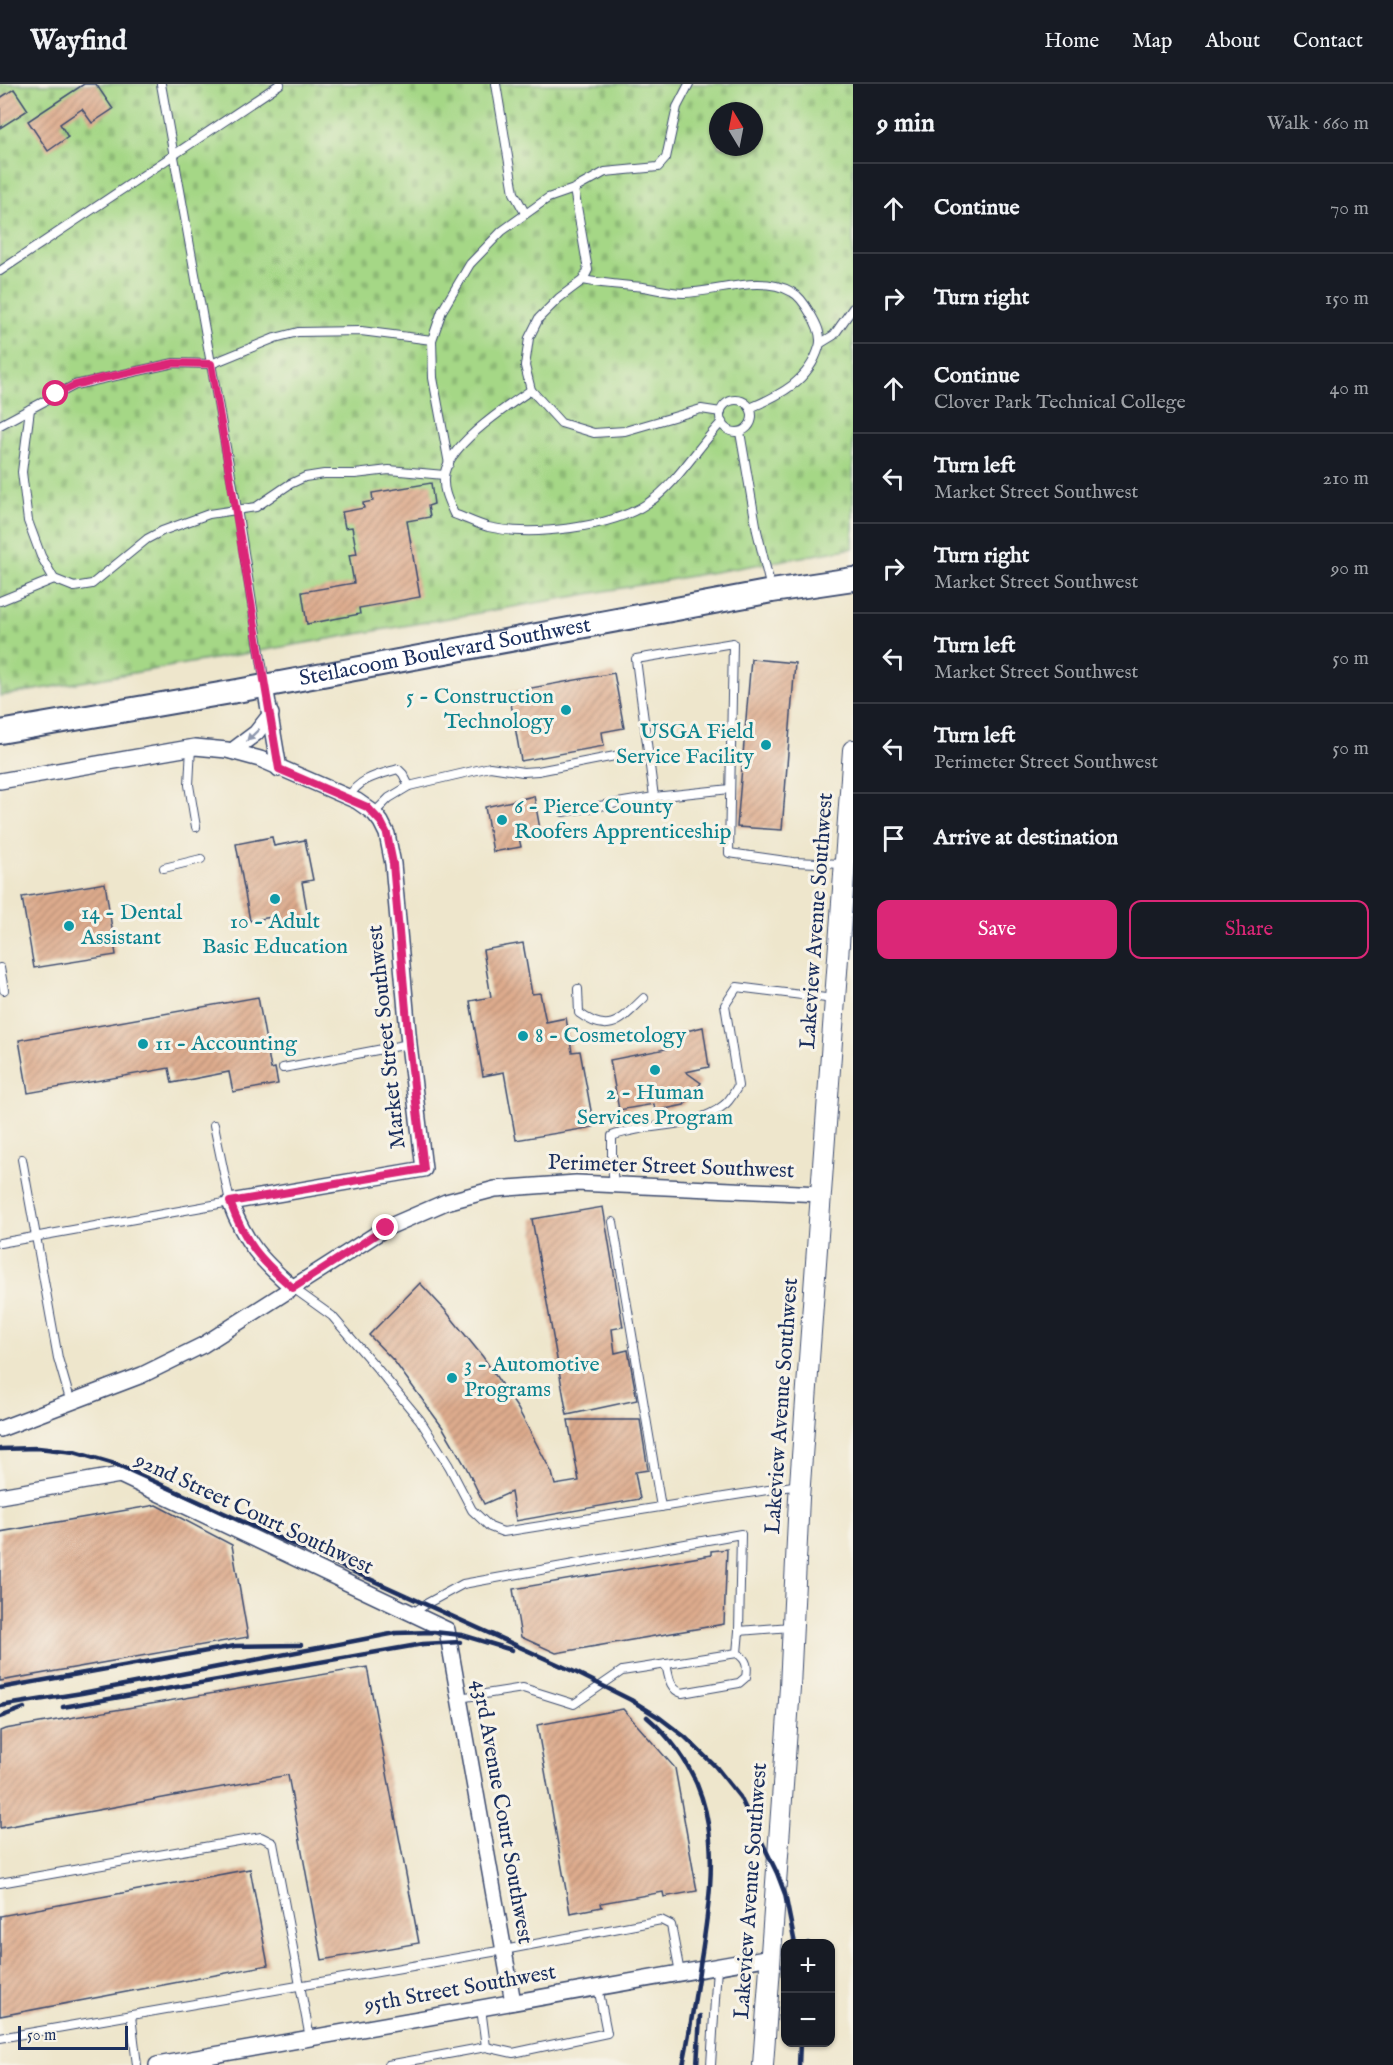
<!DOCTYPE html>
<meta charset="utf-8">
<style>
:root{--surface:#171b24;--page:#20242c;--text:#f1f3f6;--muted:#9ea1a6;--line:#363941;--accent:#db2777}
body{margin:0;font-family:"IM FELL English",serif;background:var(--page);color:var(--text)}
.controls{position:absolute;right:18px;bottom:18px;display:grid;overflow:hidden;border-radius:12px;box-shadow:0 2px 4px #0004}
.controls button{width:54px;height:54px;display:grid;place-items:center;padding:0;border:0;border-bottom:2px solid var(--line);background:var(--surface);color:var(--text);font:30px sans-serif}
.compass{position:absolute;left:709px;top:18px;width:54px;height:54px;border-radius:50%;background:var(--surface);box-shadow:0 2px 4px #0004;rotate:350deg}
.scale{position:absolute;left:18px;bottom:15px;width:110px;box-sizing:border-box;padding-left:6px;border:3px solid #1b2f5e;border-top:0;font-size:16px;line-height:21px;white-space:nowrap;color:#1b2f5e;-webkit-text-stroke:4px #f7f3e8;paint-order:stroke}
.stop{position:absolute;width:18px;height:18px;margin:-14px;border:4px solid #db2777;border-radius:50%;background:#fff}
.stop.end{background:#db2777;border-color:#fff;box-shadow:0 2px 6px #0008}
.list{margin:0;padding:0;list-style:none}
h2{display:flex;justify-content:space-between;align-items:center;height:78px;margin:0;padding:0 24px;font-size:26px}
h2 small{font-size:20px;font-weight:400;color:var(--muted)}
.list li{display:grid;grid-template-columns:39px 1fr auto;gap:18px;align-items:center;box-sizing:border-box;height:90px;padding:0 24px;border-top:2px solid var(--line)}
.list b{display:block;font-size:22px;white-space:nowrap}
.list p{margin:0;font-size:20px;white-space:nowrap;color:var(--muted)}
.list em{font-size:20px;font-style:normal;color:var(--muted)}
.actions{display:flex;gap:12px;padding:18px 24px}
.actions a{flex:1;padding:14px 0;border:2px solid var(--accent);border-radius:12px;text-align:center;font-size:21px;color:var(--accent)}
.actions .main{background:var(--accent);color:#fff}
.icon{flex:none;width:33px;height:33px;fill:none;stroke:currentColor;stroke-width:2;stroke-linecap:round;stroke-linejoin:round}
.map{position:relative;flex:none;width:853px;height:1981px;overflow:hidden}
header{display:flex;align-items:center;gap:36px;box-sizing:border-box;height:84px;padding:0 30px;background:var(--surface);border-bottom:2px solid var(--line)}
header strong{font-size:28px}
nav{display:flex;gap:33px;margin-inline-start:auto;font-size:21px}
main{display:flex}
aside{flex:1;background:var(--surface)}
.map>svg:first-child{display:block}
</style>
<header>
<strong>Wayfind</strong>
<nav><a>Home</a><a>Map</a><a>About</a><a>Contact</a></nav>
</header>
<main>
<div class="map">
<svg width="853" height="1981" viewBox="0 0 853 1981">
<defs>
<pattern id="cemetery-stones" width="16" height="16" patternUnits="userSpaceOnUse" patternTransform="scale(1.5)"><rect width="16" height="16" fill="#a5d786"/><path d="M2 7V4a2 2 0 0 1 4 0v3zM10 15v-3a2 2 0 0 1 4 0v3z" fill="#8db976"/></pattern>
<pattern id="building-hatch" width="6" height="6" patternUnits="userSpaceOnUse" patternTransform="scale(1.5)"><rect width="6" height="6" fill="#deac8d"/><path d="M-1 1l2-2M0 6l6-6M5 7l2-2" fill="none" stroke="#b38c76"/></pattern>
</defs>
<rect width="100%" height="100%" fill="#f7f3e8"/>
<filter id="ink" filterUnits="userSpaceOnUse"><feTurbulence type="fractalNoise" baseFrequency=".0167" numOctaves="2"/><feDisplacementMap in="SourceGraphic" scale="12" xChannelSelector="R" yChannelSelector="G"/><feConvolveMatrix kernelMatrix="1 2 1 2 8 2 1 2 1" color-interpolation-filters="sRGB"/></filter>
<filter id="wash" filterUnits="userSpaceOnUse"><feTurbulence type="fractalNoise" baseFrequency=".008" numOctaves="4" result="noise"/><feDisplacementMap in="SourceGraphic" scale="24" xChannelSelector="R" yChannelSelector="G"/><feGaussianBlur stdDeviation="1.35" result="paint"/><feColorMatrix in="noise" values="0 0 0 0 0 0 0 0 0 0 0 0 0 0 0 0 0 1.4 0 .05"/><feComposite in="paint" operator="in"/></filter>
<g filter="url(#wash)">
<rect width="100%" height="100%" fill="#eee6cc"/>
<path fill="url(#cemetery-stones)" stroke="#608372" stroke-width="1.5" fill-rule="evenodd" d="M0 0H853V464L0 612ZM718 27H754V63H718Z"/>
<g id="blocks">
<g fill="url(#building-hatch)">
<polygon points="84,0 96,0 113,25 92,39 82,25 60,40 68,53 48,67 28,37"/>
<polygon points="14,5 28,26 0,44 0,14"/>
<polygon points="431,399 434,420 428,422 430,433 407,437 420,513 359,524 360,530 307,540 302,508 354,499 349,471 357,470 352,443 345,444 342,428 364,424 363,419 373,417 372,409"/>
<polygon points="751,575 795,579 782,746 737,743"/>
<polygon points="614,589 624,644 602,648 604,662 521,677 509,608"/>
<polygon points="534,712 540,745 518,749 521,763 493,768 485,723"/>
<polygon points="272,753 274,762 305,756 313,796 302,798 309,838 279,844 277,832 250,837 236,760"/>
<polygon points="105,799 116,871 34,884 22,813"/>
<polygon points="523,859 532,910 540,909 546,938 566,934 572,968 580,967 594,1043 516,1056 504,988 483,992 470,917 491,913 483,866"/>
<polygon points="258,913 271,985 275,984 278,1000 233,1008 229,988 172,999 169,984 28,1009 19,956"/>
<polygon points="703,943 709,983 686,988 701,999 684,1021 655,1027 654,1020 619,1026 610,976 681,962 678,949"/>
<polygon points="603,1123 623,1243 612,1245 615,1269 628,1266 637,1316 567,1331 532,1135"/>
<polygon points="420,1199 445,1226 483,1273 518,1325 552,1389 555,1401 579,1397 568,1336 640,1336 648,1386 635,1388 640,1415 516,1437 511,1408 484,1420 466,1383 443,1344 394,1277 369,1251"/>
<polygon points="156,1421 232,1461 248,1553 0,1597 0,1448"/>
<polygon points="727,1465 724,1540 556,1569 521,1553 513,1505 711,1471 711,1467"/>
<polygon points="367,1583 419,1859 322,1876 288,1691 0,1744 0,1647 5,1645"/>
<polygon points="623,1625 675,1684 697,1807 664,1813 663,1808 601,1819 602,1823 570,1829 537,1641"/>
<polygon points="250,1785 268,1881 0,1932 0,1832"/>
</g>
</g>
</g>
<g filter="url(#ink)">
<use href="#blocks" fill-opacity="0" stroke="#3b4a6e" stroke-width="1.5"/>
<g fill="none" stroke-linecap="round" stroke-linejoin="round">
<defs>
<g id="service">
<polyline points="161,0 237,425 265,600"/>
<polyline points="496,0 514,109 525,129"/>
<polyline points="574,105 588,186 583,196 559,214 539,234 529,254 525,282 531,306 561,339 594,349 625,347 701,325 721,328"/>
<polyline points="0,187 280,0"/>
<path d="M583 196C603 200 623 201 643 203 656 205 670 209 684 209 718 208 761 190 792 208 800 212 806 222 810 229 816 239 823 252 819 263 809 297 780 311 750 324"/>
<polyline points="821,259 834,251 853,224"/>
<path d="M531 306C506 323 445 363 444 394 443 408 449 418 454 430 465 434 477 440 488 443 531 453 612 444 648 419 676 401 698 362 722 338"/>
<circle cx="736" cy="332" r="16"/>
<polyline points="30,325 22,388 28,437 41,472 54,495 74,503 92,500 147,455 162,447 209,430 256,423 290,400 305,393 324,390 355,390 389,386 444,391"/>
<polyline points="0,341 75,301 174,279 211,280 275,254 298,248 361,247 432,256"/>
<polyline points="740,348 757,447 771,505"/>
<polyline points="449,380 433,294 432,256 442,227 470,180 502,147 548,114 574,105 605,88 658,83 666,74 677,23 689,0"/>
<polyline points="0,517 54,495"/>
<polyline points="191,663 189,701 196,743"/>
<polyline points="654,713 730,705"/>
<path d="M348 714C359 694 378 691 398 685L403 690 409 702"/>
<polyline points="563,728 654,713 636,575 733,559 729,769 793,778 843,780"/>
<polyline points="374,729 389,714 409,702 490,683 523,688 538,687 615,672"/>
<polyline points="164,784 201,775"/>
<polyline points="0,884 4,906"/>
<path d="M578 905 579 929C610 952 621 936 644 914"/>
<polyline points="283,984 409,960"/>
<polyline points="22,1075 58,1274 71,1319"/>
<path d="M614 1101 612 1080V1052C648 1038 694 1046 724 1021 730 1017 734 1008 738 1002L725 921 737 903 834 915"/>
<polyline points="613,1138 661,1423"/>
<polyline points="0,1159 230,1118 214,1041"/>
<polyline points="293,1204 332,1232 376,1283 420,1336 449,1382 472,1426 490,1443 503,1448 799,1401"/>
<polyline points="413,1529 426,1520 463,1500 741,1450 739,1547 791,1543"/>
<path d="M666 1580C669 1592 669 1605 682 1609L739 1599 746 1593C748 1582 747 1576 737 1569"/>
<polyline points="459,1614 523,1604 574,1620 622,1587 737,1569 739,1547"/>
<polyline points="0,1799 261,1753 273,1759 310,1954"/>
<polyline points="481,1924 486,1963"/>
<polyline points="131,1932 137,1981"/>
<polyline points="0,1954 504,1866 661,1836 671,1841 680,1889"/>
<polyline points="388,1981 486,1963 513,1969 607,1949 598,1903"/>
<polyline points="711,1981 717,1883"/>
</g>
<g id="minor">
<polyline points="265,602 279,685"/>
<polyline points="232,667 256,649 271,630"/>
<path d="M0 697 195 663 227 666 260 675 357 717 374 729 381 738 387 750 393 780 409 960 424 1085 230 1118C245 1159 261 1176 293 1204"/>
<polyline points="0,1345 142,1291 203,1261 386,1144 446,1118 495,1105 576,1099 821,1110"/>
<polyline points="0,1412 120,1391 447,1546 513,1918"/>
<polyline points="157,1981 771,1873"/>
</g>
<polyline id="tertiary" points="763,1981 790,1603 799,1414 853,666"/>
<g id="secondary">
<path id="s1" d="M0 648 237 607 772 507 853 495"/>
</g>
</defs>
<use href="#service" stroke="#3b4a6e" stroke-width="10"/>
<use href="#minor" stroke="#3b4a6e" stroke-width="18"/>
<use href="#tertiary" stroke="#3b4a6e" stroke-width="22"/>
<use href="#secondary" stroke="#3b4a6e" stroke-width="26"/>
<use href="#service" stroke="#fff" stroke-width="8"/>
<use href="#minor" stroke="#fff" stroke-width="15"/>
<use href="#tertiary" stroke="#fff" stroke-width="20"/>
<use href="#secondary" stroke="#fff" stroke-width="22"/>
<g stroke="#1b2f5e" stroke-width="4.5">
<polyline points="0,1365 38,1364 74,1368 118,1381 577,1589 631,1616 660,1634 685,1653 716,1683 740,1713 777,1789 785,1810 795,1860"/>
<polyline points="0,1604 235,1562 301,1561"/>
<polyline points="0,1622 82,1609 396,1549 434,1548 462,1551 512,1566"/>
<polyline points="63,1623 423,1560 460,1558"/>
<polyline points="0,1633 24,1624"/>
<path d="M647 1633C723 1699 716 1777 702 1868 696 1906 691 1944 683 1981"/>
<polyline points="808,1860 808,1859"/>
<polyline points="697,1981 700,1932"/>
<polyline points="799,1981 800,1958"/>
</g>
</g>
<defs><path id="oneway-solid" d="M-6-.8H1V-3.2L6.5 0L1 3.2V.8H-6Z" transform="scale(1.5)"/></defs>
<use fill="#8d97ae" href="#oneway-solid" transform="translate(253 651) rotate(136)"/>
</g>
<g fill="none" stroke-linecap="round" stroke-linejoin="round" filter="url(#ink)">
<path stroke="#db2777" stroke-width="8" d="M56 310 75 301 94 296 174 279 211 280 279 685 367 723 381 738 387 750 393 780 409 960 424 1085 230 1118C245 1159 260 1176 293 1204L386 1144"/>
</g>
<g fill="#0f9aa8" stroke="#f7f3e8" stroke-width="2">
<circle cx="566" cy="626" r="6"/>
<circle cx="766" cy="661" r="6"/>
<circle cx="502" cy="736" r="6"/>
<circle cx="275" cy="815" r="6"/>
<circle cx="69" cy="842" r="6"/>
<circle cx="523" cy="952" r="6"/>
<circle cx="143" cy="960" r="6"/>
<circle cx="655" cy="986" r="6"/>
<circle cx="452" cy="1294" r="6"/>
</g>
<g text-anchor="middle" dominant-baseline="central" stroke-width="6" stroke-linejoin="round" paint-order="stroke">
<g font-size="22" fill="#1b2f5e" stroke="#f7f3e8">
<text stroke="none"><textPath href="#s1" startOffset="452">Steilacoom Boulevard Southwest</textPath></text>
<text transform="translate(817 837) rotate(-86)">Lakeview Avenue Southwest</text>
<text transform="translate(387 953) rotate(-96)">Market Street Southwest</text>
<text transform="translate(671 1083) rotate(2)">Perimeter Street Southwest</text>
<text transform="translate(782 1322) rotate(-86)">Lakeview Avenue Southwest</text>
<text transform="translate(254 1430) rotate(25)">92nd Street Court Southwest</text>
<text transform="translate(502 1728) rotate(80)">43rd Avenue Court Southwest</text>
<text transform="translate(751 1807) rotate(-86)">Lakeview Avenue Southwest</text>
<text transform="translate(460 1905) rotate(-10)">95th Street Southwest</text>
</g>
<g font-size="22" fill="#0d838f" stroke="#f7f3e8" text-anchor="start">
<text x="554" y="613" text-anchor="end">5 - Construction<tspan x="554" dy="25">Technology</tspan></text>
<text x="754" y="648" text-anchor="end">USGA Field<tspan x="754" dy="25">Service Facility</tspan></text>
<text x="514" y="723">6 - Pierce County<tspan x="514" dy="25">Roofers Apprenticeship</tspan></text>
<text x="81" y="829">14 - Dental<tspan x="81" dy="25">Assistant</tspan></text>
<text x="275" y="838" text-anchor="middle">10 - Adult<tspan x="275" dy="25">Basic Education</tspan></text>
<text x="535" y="952">8 - Cosmetology</text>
<text x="155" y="960">11 - Accounting</text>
<text x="655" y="1009" text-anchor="middle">2 - Human<tspan x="655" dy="25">Services Program</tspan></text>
<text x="464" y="1281">3 - Automotive<tspan x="464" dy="25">Programs</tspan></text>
</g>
</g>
</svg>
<div class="controls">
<button>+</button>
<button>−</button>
</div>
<svg class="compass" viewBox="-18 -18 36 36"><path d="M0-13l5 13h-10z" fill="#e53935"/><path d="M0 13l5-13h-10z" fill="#9ea1a6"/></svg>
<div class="scale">50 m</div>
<div class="stop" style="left:56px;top:310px"></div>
<div class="stop end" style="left:386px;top:1144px"></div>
</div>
<aside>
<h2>9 min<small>Walk · 660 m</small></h2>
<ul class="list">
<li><svg class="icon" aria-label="ahead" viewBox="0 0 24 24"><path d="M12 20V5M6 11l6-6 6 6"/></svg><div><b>Continue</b></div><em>70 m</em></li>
<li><svg class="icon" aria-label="right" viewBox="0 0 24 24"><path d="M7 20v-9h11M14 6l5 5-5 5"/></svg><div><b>Turn right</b></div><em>150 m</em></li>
<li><svg class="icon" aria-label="ahead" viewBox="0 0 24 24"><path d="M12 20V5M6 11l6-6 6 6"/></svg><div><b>Continue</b><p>Clover Park Technical College</p></div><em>40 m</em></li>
<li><svg class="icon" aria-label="left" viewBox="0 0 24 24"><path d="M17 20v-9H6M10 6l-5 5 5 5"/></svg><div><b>Turn left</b><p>Market Street Southwest</p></div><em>210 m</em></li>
<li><svg class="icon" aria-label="right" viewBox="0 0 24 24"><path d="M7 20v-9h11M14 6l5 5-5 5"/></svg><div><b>Turn right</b><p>Market Street Southwest</p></div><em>90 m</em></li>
<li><svg class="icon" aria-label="left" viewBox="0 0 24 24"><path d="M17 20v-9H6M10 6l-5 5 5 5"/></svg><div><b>Turn left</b><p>Market Street Southwest</p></div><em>50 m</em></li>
<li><svg class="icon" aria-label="left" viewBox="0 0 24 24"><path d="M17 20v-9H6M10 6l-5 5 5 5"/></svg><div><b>Turn left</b><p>Perimeter Street Southwest</p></div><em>50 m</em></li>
<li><svg class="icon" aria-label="arrive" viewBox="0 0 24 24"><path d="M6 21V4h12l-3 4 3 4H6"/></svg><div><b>Arrive at destination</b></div></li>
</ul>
<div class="actions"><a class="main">Save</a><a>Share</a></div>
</aside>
</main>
